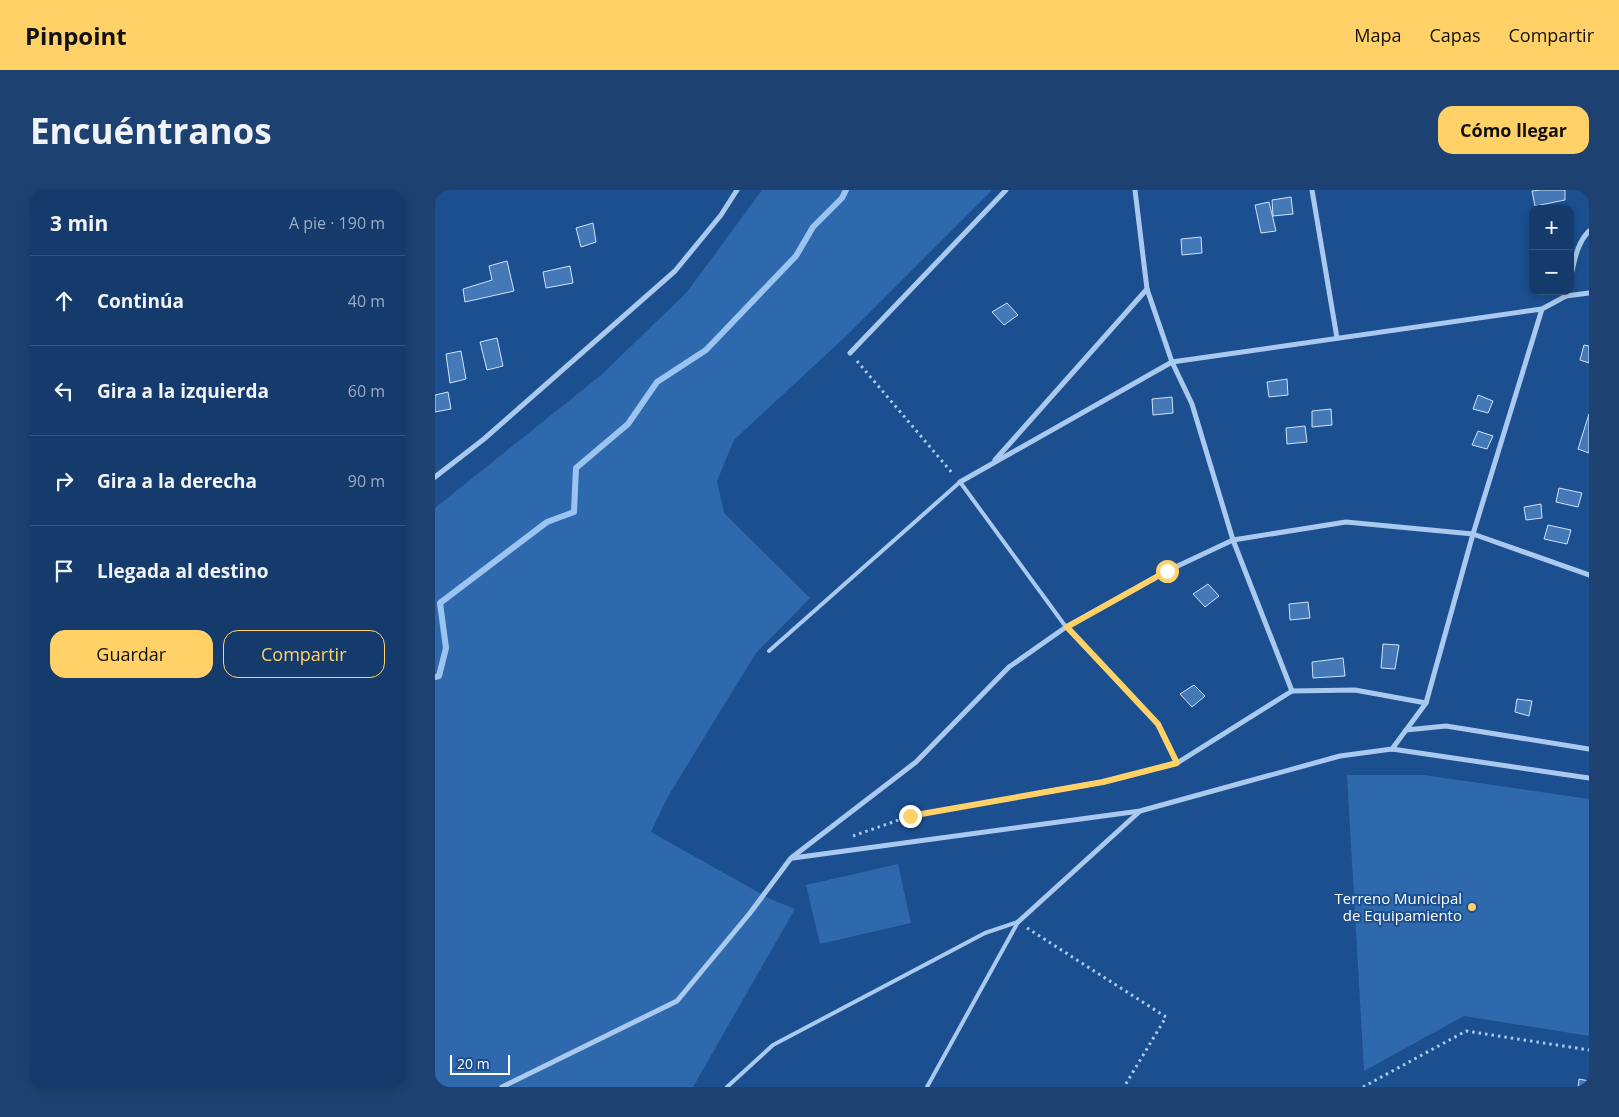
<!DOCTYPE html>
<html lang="es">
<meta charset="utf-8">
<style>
:root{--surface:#143b6b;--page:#1d4271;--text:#f1f3f6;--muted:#9dadc1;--line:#33557e;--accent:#ffd166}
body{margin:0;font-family:"Open Sans",sans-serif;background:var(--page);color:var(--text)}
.controls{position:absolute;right:15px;top:15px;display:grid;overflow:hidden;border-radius:10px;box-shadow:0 2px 8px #0003}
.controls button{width:45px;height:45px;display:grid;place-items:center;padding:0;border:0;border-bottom:1px solid var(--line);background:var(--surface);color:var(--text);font:25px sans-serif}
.scale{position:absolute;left:15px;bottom:12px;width:60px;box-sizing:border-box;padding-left:5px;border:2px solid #fff;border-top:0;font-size:14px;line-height:18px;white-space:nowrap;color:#fff;-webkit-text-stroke:4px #1b4f8f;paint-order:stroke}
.stop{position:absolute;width:15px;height:15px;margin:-11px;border:4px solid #ffd166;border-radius:50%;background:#fff}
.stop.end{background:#ffd166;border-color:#fff;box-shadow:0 1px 5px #0008}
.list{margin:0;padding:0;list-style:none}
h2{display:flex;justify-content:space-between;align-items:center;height:65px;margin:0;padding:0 20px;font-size:21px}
h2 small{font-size:16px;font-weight:400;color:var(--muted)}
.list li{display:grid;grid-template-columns:32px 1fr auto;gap:15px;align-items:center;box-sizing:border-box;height:90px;padding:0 20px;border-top:1px solid var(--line)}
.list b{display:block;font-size:19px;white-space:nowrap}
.list em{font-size:16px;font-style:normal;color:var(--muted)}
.actions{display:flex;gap:10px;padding:15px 20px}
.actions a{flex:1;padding:11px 0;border:1px solid var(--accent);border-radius:15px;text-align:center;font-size:18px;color:var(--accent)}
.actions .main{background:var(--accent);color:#111}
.icon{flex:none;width:28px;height:28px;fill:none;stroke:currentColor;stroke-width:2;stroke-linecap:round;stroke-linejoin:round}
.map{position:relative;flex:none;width:1154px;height:897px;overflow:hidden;border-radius:15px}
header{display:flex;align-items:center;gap:30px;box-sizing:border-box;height:70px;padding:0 25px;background:var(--accent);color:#111}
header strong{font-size:24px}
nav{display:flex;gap:28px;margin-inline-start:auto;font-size:18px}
.intro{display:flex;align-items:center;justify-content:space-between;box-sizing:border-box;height:120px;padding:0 30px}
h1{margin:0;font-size:35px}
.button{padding:12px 22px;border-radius:15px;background:var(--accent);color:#111;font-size:18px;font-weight:700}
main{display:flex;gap:30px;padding:0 30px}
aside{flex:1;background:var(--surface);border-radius:15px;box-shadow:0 2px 8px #0003}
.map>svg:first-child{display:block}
</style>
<header>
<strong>Pinpoint</strong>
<nav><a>Mapa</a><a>Capas</a><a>Compartir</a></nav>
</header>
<div class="intro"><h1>Encuéntranos</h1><a class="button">Cómo llegar</a></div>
<main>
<aside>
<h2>3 min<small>A pie · 190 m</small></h2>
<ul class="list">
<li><svg class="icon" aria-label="ahead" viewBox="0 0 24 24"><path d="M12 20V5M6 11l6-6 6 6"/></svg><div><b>Continúa</b></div><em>40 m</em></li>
<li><svg class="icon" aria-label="left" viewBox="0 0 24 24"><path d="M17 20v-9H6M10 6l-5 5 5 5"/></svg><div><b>Gira a la izquierda</b></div><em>60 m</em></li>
<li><svg class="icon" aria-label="right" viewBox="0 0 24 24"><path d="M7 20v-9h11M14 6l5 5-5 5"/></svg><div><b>Gira a la derecha</b></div><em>90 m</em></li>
<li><svg class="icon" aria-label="arrive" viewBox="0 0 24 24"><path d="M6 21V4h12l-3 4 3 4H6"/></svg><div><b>Llegada al destino</b></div></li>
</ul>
<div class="actions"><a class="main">Guardar</a><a>Compartir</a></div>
</aside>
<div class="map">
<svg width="1154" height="897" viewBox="0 0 1154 897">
<rect width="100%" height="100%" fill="#1b4f8f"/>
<g fill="#2e69ad">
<polygon points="327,0 557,0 409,148 299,250 282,291 289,323 375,408 321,463 232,608 216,642 335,709 360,719 258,897 0,897 0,318 165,186 252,102"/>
<polygon points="912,585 989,585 1154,609 1154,846 1029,826 929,881"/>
<polygon points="463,674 476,733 385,754 371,695"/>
</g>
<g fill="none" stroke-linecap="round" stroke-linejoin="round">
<polyline stroke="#9cc4f0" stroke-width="6" points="0,487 4,486 11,458 5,413 112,332 139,322 141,278 193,234 222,192 271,160 361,66 378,37 407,8 411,0"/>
</g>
<g fill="#4478b7" stroke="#cfe3fa">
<polygon points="1106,0 1130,0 1130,10 1100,16 1097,1"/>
<polygon points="856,7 858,24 838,26 837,10"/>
<polygon points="834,12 841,41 826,43 820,15"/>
<polygon points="158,33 161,52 146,57 141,38"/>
<polygon points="766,47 767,63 747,65 746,49"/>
<polygon points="72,71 79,101 30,112 28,99 57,90 54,76"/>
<polygon points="135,76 138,93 111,98 108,82"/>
<polygon points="572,113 583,125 569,135 557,122"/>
<polygon points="62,148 68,176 52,180 45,152"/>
<polygon points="1149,155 1154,156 1154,173 1145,170"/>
<polygon points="26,161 31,189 15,193 11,164"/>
<polygon points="852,189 853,205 834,207 832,192"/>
<polygon points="13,202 16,219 0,222 0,205"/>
<polygon points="1043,205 1058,211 1053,223 1038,219"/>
<polygon points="737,207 738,223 718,225 717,209"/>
<polygon points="896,219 897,235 877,237 877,221"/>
<polygon points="1154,224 1154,263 1143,259"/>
<polygon points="870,236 872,252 852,254 851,238"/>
<polygon points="1043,241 1058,246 1052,259 1037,255"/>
<polygon points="1124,298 1147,303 1143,317 1121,312"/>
<polygon points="1106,314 1107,328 1091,330 1089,317"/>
<polygon points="1113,335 1136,340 1132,354 1109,349"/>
<polygon points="773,394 784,406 770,417 758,404"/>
<polygon points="873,412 875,428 855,430 854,414"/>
<polygon points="948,454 964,455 960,479 946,478"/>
<polygon points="908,468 910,486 878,488 877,472"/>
<polygon points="759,495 770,506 757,517 745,504"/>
<polygon points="1082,509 1097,511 1094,526 1080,522"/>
<polygon points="1144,889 1154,891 1154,897 1143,897"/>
</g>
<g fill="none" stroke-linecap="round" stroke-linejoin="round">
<g stroke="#a9c9ee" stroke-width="3" stroke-dasharray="2.5 4" stroke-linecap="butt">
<polyline points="422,171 518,284"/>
<polyline points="418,646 475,626 589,605"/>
<polyline points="592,738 731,827 689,897"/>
<polyline points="928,897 1031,841 1154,860"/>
</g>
<g stroke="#a9c9ee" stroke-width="4">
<polyline points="334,461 525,292 631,437 723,534 742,573"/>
<polyline points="292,897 338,855 550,743 583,732"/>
<polyline points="492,897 583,732"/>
</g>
<g stroke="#a9c9ee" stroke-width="5">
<polyline points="0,0 3,0"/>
<polyline points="700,0 712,99 737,172 757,214 798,350 857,501"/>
<polyline points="877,0 902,148"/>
<path d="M1135 89C1140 71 1141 54 1154 41"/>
<polyline points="1132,101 1131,106 1154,103"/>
<polyline points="415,163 571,0"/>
<polyline points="560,270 712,99"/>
<polyline points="0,287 49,249 240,81 286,25 302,0"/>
<polyline points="525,292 737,172 1107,119 1131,106"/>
<polyline points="971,540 1011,536 1154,559"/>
<polyline points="957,559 991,513 1038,344 1107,119"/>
<polyline points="599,604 668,592 742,573 857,501 920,500 991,513"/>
<polyline points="358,668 705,621 905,566 957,559 1154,588"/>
<polyline points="583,732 704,622"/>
<polyline points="67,897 242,811 315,723 356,668 481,572 574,477 631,437 732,381 798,350 911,332 1038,344 1154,385"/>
</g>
</g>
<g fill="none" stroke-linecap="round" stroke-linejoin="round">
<polyline stroke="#ffd166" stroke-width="6" points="475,626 668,592 742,573 723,534 632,437 732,381"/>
</g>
<circle fill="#ffd166" stroke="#1b4f8f" stroke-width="2" cx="1037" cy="717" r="5"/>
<g text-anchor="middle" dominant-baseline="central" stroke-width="4" stroke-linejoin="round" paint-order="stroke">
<g font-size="15" fill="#fff" stroke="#1b4f8f" text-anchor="end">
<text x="1027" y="708">Terreno Municipal<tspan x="1027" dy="17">de Equipamiento</tspan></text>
</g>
</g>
</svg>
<div class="controls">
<button>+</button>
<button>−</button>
</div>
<div class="scale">20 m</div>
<div class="stop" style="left:732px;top:381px"></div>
<div class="stop end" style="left:475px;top:626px"></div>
</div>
</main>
